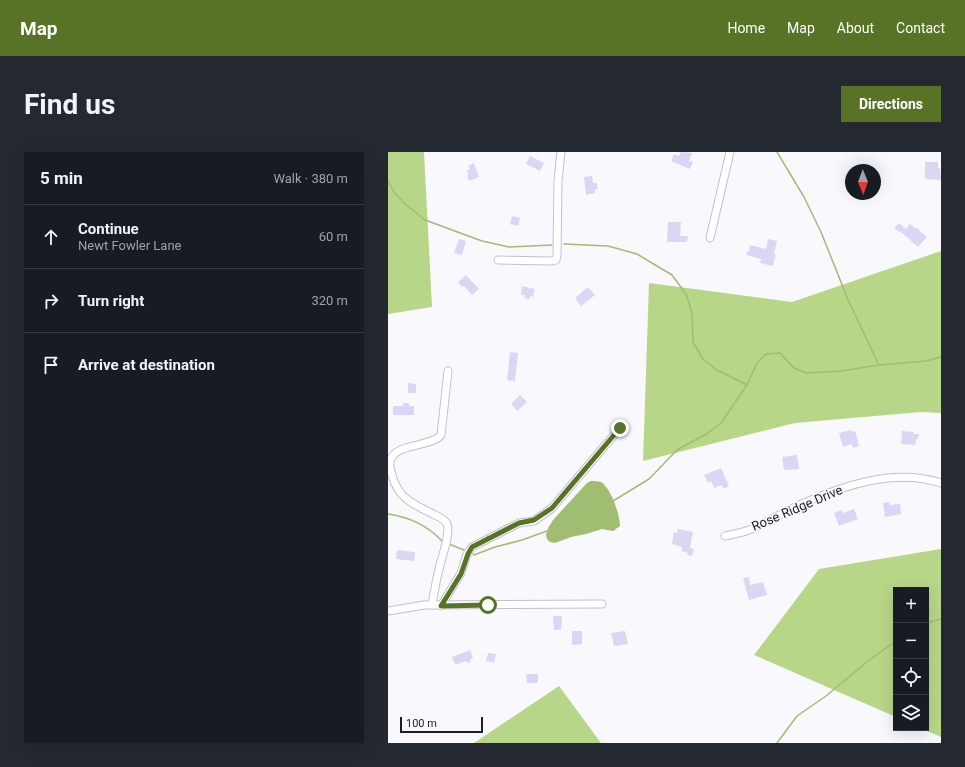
<!DOCTYPE html>
<meta charset="utf-8">
<style>
:root{--surface:#171b24;--page:#242831;--text:#f1f3f6;--muted:#9ea1a6;--line:#363941;--accent:#597326}
body{margin:0;font-family:Roboto,sans-serif;background:var(--page);color:var(--text)}
.controls{position:absolute;right:12px;bottom:12px;display:grid;overflow:hidden;border-radius:0px;box-shadow:0 4px 16px #0002}
.controls button{width:36px;height:36px;display:grid;place-items:center;padding:0;border:0;border-bottom:1px solid var(--line);background:var(--surface);color:var(--text);font:20px sans-serif}
.compass{position:absolute;left:457px;top:12px;width:36px;height:36px;border-radius:50%;background:var(--surface);box-shadow:0 4px 16px #0002;rotate:179deg}
.scale{position:absolute;left:12px;bottom:10px;width:83px;box-sizing:border-box;padding-left:4px;border:2px solid #1f1e23;border-top:0;font-size:11px;line-height:14px;white-space:nowrap;color:#1f1e23;-webkit-text-stroke:3px #f9f8fd;paint-order:stroke}
.stop{position:absolute;width:12px;height:12px;margin:-9px;border:3px solid #597326;border-radius:50%;background:#fff}
.stop.end{background:#597326;border-color:#fff;box-shadow:0 1px 4px #0008}
.list{margin:0;padding:0;list-style:none}
h2{display:flex;justify-content:space-between;align-items:center;height:52px;margin:0;padding:0 16px;font-size:17px}
h2 small{font-size:13px;font-weight:400;color:var(--muted)}
.list li{display:grid;grid-template-columns:26px 1fr auto;gap:12px;align-items:center;box-sizing:border-box;height:64px;padding:0 16px;border-top:1px solid var(--line)}
.list b{display:block;font-size:15px;white-space:nowrap}
.list p{margin:0;font-size:13px;white-space:nowrap;color:var(--muted)}
.list em{font-size:13px;font-style:normal;color:var(--muted)}
.icon{flex:none;width:22px;height:22px;fill:none;stroke:currentColor;stroke-width:2;stroke-linecap:round;stroke-linejoin:round}
.map{position:relative;flex:none;width:553px;height:591px;overflow:hidden;border-radius:0px}
header{display:flex;align-items:center;gap:24px;box-sizing:border-box;height:56px;padding:0 20px;background:var(--accent);color:#fff}
header strong{font-size:19px}
nav{display:flex;gap:22px;margin-inline-start:auto;font-size:14px}
.intro{display:flex;align-items:center;justify-content:space-between;box-sizing:border-box;height:96px;padding:0 24px}
h1{margin:0;font-size:28px}
.button{padding:10px 18px;border-radius:0px;background:var(--accent);color:#fff;font-size:14px;font-weight:700}
main{display:flex;gap:24px;padding:0 24px}
aside{flex:1;background:var(--surface);border-radius:0px;box-shadow:0 4px 16px #0002}
.map>svg:first-child{display:block}
</style>
<header>
<strong>Map</strong>
<nav><a>Home</a><a>Map</a><a>About</a><a>Contact</a></nav>
</header>
<div class="intro"><h1>Find us</h1><a class="button">Directions</a></div>
<main>
<aside>
<h2>5 min<small>Walk · 380 m</small></h2>
<ul class="list">
<li><svg class="icon" aria-label="ahead" viewBox="0 0 24 24"><path d="M12 20V5M6 11l6-6 6 6"/></svg><div><b>Continue</b><p>Newt Fowler Lane</p></div><em>60 m</em></li>
<li><svg class="icon" aria-label="right" viewBox="0 0 24 24"><path d="M7 20v-9h11M14 6l5 5-5 5"/></svg><div><b>Turn right</b></div><em>320 m</em></li>
<li><svg class="icon" aria-label="arrive" viewBox="0 0 24 24"><path d="M6 21V4h12l-3 4 3 4H6"/></svg><div><b>Arrive at destination</b></div></li>
</ul>
</aside>
<div class="map">
<svg width="553" height="591" viewBox="0 0 553 591">
<rect width="100%" height="100%" fill="#f9f8fd"/>
<g fill="#b8d688">
<polygon points="0,0 36,0 44,155 0,162"/>
<polygon points="553,99 553,261 533,260 407,271 255,309 261,131 404,150"/>
<polygon points="553,397 553,585 532,576 538,576 538,438 508,438 508,565 366,503 431,417"/>
<polygon points="171,534 213,591 86,591"/>
</g>
<path fill="#a0bd71" d="M203 329C206 329 210 329 213 330 223 336 232 363 232 374L225 379 214 377 198 382 183 385 167 391 162 390 159 387 158 383 160 376 165 368 199 331Z"/>
<g fill="none" stroke-linecap="round" stroke-linejoin="round">
<g stroke="#a0bd71" stroke-width="1.5">
<polyline points="389,0 416,45 433,80 461,150 491,213"/>
<polyline points="0,29 6,40 17,52 37,68 94,89 121,95 164,93"/>
<polyline points="176,92 220,94 249,102 284,123 298,142 304,161 305,190 315,207 329,218 359,233"/>
<polyline points="225,349 261,327 289,298 320,281 333,271 359,233 369,211 378,202 392,201 406,216 419,221 453,219 491,213 538,209 553,205"/>
<path d="M0 362C21 365 40 374 54 389"/>
<polyline points="61,392 76,398"/>
<polyline points="85,402 86,403 107,395 134,388 159,379"/>
<polyline points="538,472 542,470 553,467"/>
<polyline points="389,591 409,564 438,544 480,509 508,489"/>
</g>
</g>
<g fill="#dcd6f5">
<polygon points="293,0 304,1 301,9 305,10 302,17 283,9 286,2 291,4"/>
<polygon points="142,4 156,11 152,19 138,12"/>
<polygon points="537,10 550,10 550,16 552,16 553,28 537,27"/>
<polygon points="86,11 91,25 81,29 79,24 80,23 79,18 82,18 80,14"/>
<polygon points="204,24 205,31 209,31 210,37 207,37 207,41 198,43 196,25"/>
<polygon points="124,64 132,66 130,74 122,72"/>
<polygon points="280,70 293,70 292,84 300,84 299,90 279,90"/>
<polygon points="511,71 518,77 522,72 528,77 529,76 539,85 530,95 512,79 511,80 506,76"/>
<polygon points="71,87 78,89 74,103 66,101"/>
<polygon points="380,87 389,89 386,102 388,102 385,114 372,111 373,107 358,103 359,99 361,100 362,93 378,97"/>
<polygon points="78,123 91,137 84,143 76,134 74,135 70,130"/>
<polygon points="134,134 147,137 145,145 142,144 142,147 136,146 137,143 133,143"/>
<polygon points="200,135 207,143 193,154 187,146"/>
<polygon points="122,200 130,201 127,229 119,228"/>
<polygon points="20,231 28,232 28,241 20,241"/>
<polygon points="132,243 139,250 129,259 123,252"/>
<polygon points="15,251 21,251 21,254 26,254 26,263 5,263 5,254 15,254"/>
<polygon points="463,278 464,280 467,279 471,294 465,296 464,292 455,295 451,281"/>
<polygon points="514,279 526,280 525,282 531,282 530,287 528,287 527,293 513,292"/>
<polygon points="409,303 411,317 396,318 394,305"/>
<polygon points="333,316 341,334 335,337 334,333 326,336 323,329 320,331 316,323"/>
<polygon points="501,350 502,353 512,352 513,362 497,365 495,351"/>
<polygon points="466,357 470,367 451,374 446,361 454,358 455,361"/>
<polygon points="290,377 305,380 302,396 306,397 304,404 299,403 300,401 293,399 294,395 284,392 286,380 289,381"/>
<polygon points="9,398 27,400 26,409 8,407"/>
<polygon points="361,425 362,433 375,430 379,443 361,448 355,426"/>
<polygon points="165,464 174,464 173,478 166,478"/>
<polygon points="184,479 194,479 194,492 184,493"/>
<polygon points="237,479 240,492 226,494 223,481"/>
<polygon points="82,498 85,506 82,507 83,510 79,511 78,509 67,513 64,505"/>
<polygon points="100,501 108,502 106,511 98,509"/>
<polygon points="138,522 150,522 150,531 139,531"/>
</g>
<g fill="none" stroke-linecap="round" stroke-linejoin="round">
<defs>
<g id="minor">
<polyline points="322,86 342,0"/>
<polyline points="110,108 164,109 168,108 169,104 170,29 173,0"/>
<path d="M337 384C345 382 353 381 361 378 380 370 397 359 416 351 457 333 508 316 553 331"/>
<path d="M44 453C46 441 48 429 51 417 53 407 63 382 59 372 57 367 51 365 47 363 27 353 10 347 4 323 2 317 0 310 4 305 11 292 45 294 53 283L60 219"/>
<polyline points="53,454 73,421 79,402 84,395 131,371 146,369 164,356 232,276"/>
<polyline points="0,459 36,453 214,452"/>
</g>
</defs>
<use href="#minor" stroke="#c3c0ce" stroke-width="9"/>
<use href="#minor" stroke="#fff" stroke-width="7"/>
</g>
<g fill="none" stroke-linecap="round" stroke-linejoin="round">
<polyline stroke="#597326" stroke-width="5" points="100,453 53,454 73,422 80,402 84,395 131,371 146,368 164,356 232,276"/>
</g>
<g text-anchor="middle" dominant-baseline="central" stroke-width="3.5" stroke-linejoin="round" paint-order="stroke">
<g font-size="13" fill="#1f1e23" stroke="#f9f8fd">
<text transform="translate(409 356) rotate(-23)">Rose Ridge Drive</text>
</g>
</g>
</svg>
<div class="controls">
<button>+</button>
<button>−</button>
<button><svg class="icon" aria-label="locate" viewBox="0 0 24 24"><circle cx="12" cy="12" r="6"/><path d="M12 2v4M12 18v4M2 12h4M18 12h4"/></svg></button>
<button><svg class="icon" aria-label="layers" viewBox="0 0 24 24"><path d="M12 4l9 5-9 5-9-5zM3 14l9 5 9-5"/></svg></button>
</div>
<svg class="compass" viewBox="-18 -18 36 36"><path d="M0-13l5 13h-10z" fill="#e53935"/><path d="M0 13l5-13h-10z" fill="#9ea1a6"/></svg>
<div class="scale">100 m</div>
<div class="stop" style="left:100px;top:453px"></div>
<div class="stop end" style="left:232px;top:276px"></div>
</div>
</main>
